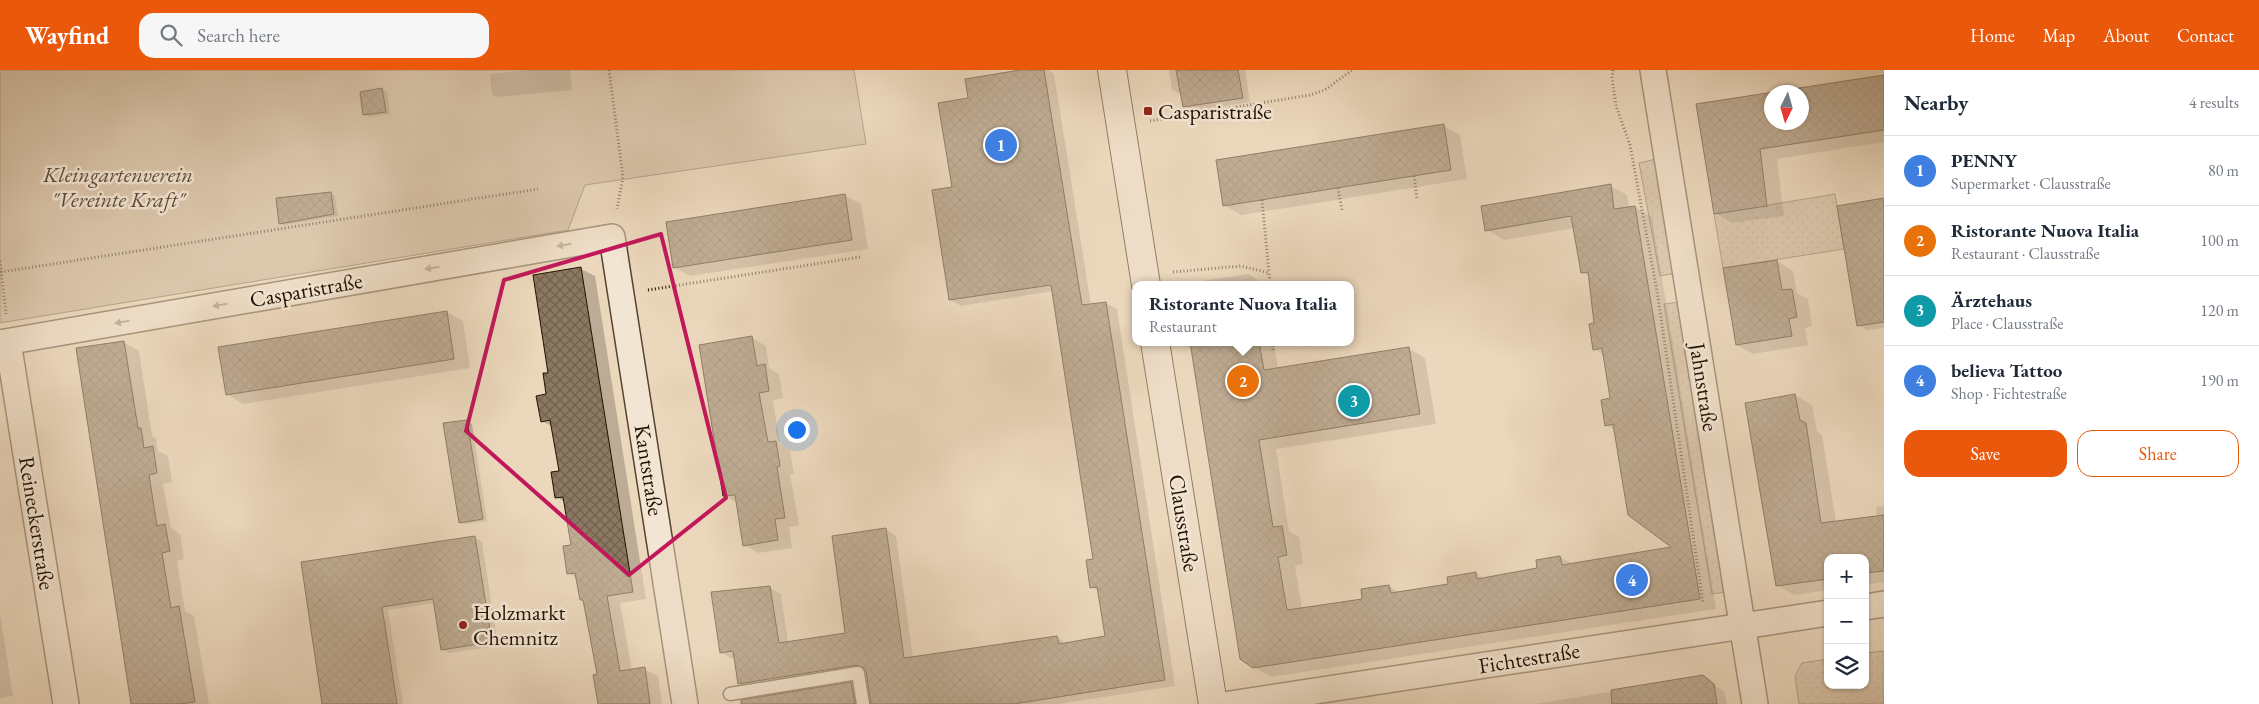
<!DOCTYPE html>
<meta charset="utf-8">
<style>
:root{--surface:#fff;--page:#f6f6f7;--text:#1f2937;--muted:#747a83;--line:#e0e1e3;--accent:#ea580c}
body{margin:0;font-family:"EB Garamond",serif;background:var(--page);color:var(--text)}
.controls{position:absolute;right:15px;bottom:15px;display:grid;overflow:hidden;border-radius:10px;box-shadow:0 1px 4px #0004}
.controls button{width:45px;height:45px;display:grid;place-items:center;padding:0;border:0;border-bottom:1px solid var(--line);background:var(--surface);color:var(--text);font:25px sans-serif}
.compass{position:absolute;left:1764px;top:15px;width:45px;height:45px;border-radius:50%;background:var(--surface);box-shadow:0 1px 4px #0004;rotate:185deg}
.you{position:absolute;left:796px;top:359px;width:18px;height:18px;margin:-12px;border:4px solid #fff;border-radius:50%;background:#1a73e8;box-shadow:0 0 0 8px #1a73e833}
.badge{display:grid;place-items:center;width:32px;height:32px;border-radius:50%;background:var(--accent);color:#fff;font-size:16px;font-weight:700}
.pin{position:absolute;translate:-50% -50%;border:2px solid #fff;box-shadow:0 1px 5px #0006}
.popup{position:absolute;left:1132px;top:211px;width:222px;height:65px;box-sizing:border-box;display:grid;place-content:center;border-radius:10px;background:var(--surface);filter:drop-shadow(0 1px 4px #0005);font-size:16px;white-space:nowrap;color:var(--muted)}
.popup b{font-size:19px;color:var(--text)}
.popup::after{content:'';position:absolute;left:50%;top:100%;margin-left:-10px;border:10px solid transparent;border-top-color:var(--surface)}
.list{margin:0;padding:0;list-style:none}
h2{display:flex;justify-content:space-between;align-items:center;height:65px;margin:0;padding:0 20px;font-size:21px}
h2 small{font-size:16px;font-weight:400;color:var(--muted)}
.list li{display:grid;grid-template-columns:32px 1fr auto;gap:15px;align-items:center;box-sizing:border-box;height:70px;padding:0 20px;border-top:1px solid var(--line)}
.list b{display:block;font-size:19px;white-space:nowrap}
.list p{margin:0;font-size:16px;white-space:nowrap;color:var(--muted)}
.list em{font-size:16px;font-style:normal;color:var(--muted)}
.actions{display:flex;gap:10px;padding:15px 20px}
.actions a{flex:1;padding:11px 0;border:1px solid var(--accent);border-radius:15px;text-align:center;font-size:18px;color:var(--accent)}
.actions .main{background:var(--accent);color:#fff}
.icon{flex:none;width:28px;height:28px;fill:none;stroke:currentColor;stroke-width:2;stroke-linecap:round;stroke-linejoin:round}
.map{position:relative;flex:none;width:1884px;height:634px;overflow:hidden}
header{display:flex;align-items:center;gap:30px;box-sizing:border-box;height:70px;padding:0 25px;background:var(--accent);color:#fff}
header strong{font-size:24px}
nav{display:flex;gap:28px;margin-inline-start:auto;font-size:18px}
.search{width:350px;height:45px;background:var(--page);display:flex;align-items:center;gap:12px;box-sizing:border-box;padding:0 18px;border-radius:15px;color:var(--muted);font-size:19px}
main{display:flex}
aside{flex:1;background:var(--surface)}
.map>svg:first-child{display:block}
</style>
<header>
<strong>Wayfind</strong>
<div class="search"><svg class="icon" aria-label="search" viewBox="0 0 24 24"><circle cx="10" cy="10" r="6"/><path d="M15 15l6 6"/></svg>Search here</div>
<nav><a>Home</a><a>Map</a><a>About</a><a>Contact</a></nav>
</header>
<main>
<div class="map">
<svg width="1884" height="634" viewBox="0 0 1884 634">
<defs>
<pattern id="grass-dots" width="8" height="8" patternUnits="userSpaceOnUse" patternTransform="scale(1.25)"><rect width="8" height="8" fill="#c9b69b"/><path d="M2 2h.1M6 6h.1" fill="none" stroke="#ac9b84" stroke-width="1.8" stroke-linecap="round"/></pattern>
<pattern id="building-cross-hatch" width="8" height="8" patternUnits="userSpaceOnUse" patternTransform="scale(1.25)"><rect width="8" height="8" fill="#8b7862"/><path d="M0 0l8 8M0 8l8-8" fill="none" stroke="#71614e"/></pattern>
</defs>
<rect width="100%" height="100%" fill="#ebd7bb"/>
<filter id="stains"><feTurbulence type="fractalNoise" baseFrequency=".004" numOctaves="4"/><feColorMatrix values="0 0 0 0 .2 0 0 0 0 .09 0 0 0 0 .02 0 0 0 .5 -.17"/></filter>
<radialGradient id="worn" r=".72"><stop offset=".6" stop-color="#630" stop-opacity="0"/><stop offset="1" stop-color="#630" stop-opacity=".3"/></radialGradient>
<g fill="url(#grass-dots)" stroke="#76644e">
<polygon points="1656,89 1677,203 1660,206 1639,93"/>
<polygon points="1835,124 1844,179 1723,198 1714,144"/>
<polygon points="1679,232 1727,522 1712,524 1664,234"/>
<polygon points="1884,581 1884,634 1799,634 1795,606 1802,593 1828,589 1828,615 1865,615 1865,583"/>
</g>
<polygon fill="#c9b69b" stroke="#76644e" points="0,0 854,0 866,74 585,115 568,160 0,253"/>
<g fill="#0003">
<polygon points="529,0 570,0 572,20 496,27 492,24 490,4"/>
<polygon points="1029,0 1048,0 1054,4 1091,235 1106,233 1117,239 1175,616 1058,634 872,634 867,601 752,620 741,613 736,588 732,589 721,582 770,518 781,524 788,573 847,564 885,459 896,466 913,588 1057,567 1067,574 1106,567 1099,521 1092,517 1094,490 1053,221 961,236 950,230 953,118 969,29"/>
<polygon points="1169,0 1245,0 1250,32 1192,41 1184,37 1182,25 1172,20"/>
<polygon points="1884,5 1884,72 1777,89 1784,146 1732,153 1715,143 1772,52 1802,52 1802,22 1777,22"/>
<polygon points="382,19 387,22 390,44 369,47 364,44"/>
<polygon points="1444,56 1460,65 1467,109 1241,145 1224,135"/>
<polygon points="1610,116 1627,125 1629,138 1635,137 1652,147 1716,539 1271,607 1254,597 1191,272 1274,272 1278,299 1408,278 1425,288 1436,354 1276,379 1289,461 1299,467 1303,494 1295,496 1302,539 1363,530 1389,516 1400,523 1449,515 1475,503 1485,509 1538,499 1560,487 1573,494 1674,478 1615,360 1606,355 1611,329 1604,285 1594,279 1596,254 1590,207 1582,202 1575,158 1504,170 1487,160"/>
<polygon points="331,123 335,126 338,146 284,155 280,153"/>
<polygon points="844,125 861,134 868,179 690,206 674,197"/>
<polygon points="1884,129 1884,258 1867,260 1858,255"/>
<polygon points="1777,191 1793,201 1797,223 1808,229 1812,256 1805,258 1808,275 1753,284 1737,275"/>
<polygon points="581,199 595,206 646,529 620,533 632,600 644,599 658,606 662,634 599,634 595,606 598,605 585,532 581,530 577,508 568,503 572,476 565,432 556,427 561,402 553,357 542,351 549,304"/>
<polygon points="1248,204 1265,215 1182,215 1182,214"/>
<polygon points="447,242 463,251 470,298 243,334 227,324"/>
<polygon points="752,268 766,276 769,298 779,304 783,328 773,330 780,374 790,380 794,404 790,404 799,455 789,457 792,478 758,483 745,475 737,433 724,425"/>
<polygon points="123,272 139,281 152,366 156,368 158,381 168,386 172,412 163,414 171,458 180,464 184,489 177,491 185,541 194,546 209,634 133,634 77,279"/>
<polygon points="1795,325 1812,335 1817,361 1822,365 1836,452 1877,447 1876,437 1884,436 1884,512 1865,515 1865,488 1828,488 1828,520 1794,525 1777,515"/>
<polygon points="467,351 472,354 487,451 465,454 460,452 445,354"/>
<polygon points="475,467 482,472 498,576 449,583 442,579 435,533 388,540 403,634 323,634 302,493"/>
<polygon points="0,544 13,626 0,628"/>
<polygon points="1703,607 1724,622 1727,634 1534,634"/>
<polygon points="851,614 862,620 865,634 744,634 744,631"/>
</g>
<g fill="url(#building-cross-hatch)" stroke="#241201" fill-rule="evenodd">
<polygon points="1020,0 1044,0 1082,235 1106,232 1165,610 1014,634 871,634 866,601 864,598 857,595 738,614 733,581 720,583 711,522 770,516 779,573 845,563 832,466 886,458 904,588 1057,566 1059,574 1105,566 1097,517 1090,518 1086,490 1093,489 1051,215 949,230 932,120 952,117 938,33 968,28 965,9"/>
<polygon points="1176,0 1238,0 1243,28 1183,37"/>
<path d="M1884 5V60L1760 79 1767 136 1714 144 1696 34ZM1772 22H1802V52H1772Z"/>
<polygon points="382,18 386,42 363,45 360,22"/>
<polygon points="1444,54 1451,100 1223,136 1216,90"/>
<polygon points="1611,114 1614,139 1635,136 1700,529 1253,598 1240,589 1190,272 1259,272 1264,300 1409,277 1420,344 1259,370 1273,457 1282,456 1287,485 1278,487 1287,540 1362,529 1361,519 1389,515 1391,523 1448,514 1447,507 1476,502 1477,509 1537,498 1536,490 1560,486 1562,495 1671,477 1628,445 1613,354 1605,356 1601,330 1610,328 1602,278 1593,280 1589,254 1594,253 1588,202 1581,203 1571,146 1485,161 1481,136"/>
<polygon points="331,122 334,144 279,154 276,128"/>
<polygon points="845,124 852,170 673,198 666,152"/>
<polygon points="1884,128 1884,252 1857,256 1837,136"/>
<polygon points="1777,190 1782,220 1792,219 1797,247 1789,249 1792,266 1736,275 1723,198"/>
<polygon points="581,197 633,522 607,526 620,601 645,597 650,634 598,634 593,605 597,604 583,530 580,530 575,503 567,504 563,476 571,475 563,427 555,428 551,402 559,401 550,350 541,352 536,326 546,324 543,303 548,303 533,205"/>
<polygon points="447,241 454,289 226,325 218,277"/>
<polygon points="752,266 757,296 765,294 769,321 759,323 768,372 776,371 780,396 777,397 785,448 775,449 778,470 743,476 735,425 723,426 699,275"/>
<polygon points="124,271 138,358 141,358 144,378 153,376 157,403 149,405 157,456 165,454 170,481 162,483 171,538 179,536 195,632 180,634 131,634 76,278"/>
<polygon points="1795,324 1800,350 1806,353 1821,453 1884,445 1884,501 1865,503 1865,488 1828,488 1828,509 1776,516 1745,333"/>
<polygon points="467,350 483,449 459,453 443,353"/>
<polygon points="475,466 492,572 441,580 433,529 382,537 397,634 322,634 301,492"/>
<polygon points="1703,605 1714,614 1717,634 1612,634 1611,620"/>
<polygon points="851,612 855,634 741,634 741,630"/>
</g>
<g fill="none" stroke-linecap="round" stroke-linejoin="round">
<defs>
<polyline id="service" points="730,624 858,603 863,634"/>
<g id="minor">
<polyline points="1653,0 1755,634"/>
<polyline points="8,272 66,634"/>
<polyline points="0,273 612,167 685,634"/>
<polyline points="1865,537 1884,534"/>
<polyline points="1230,634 1828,543"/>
</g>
<g id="secondary">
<polyline points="1112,0 1146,215"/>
<polyline points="1155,272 1213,634"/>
</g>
</defs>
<use href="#service" stroke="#564330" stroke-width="15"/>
<use href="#minor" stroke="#564330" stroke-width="28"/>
<use href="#secondary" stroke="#241201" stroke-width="30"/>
<g stroke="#241201" stroke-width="3" stroke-dasharray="1 2.5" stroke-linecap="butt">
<polyline points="609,0 623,107 617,139"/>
<polyline points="1613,0 1612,8 1616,36 1630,75 1657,221 1703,533"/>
<polyline points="1150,51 1310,25 1325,20 1352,0"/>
<polyline points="1414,106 1417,128"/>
<polyline points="1338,118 1342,140"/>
<polyline points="1262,130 1269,203"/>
<polyline points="0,191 6,244"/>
<polyline points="1,202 538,119"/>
<polyline points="1173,202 1241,196 1269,203 1270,215"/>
<polyline points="648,220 860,187"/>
<polyline points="1273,272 1273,280"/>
</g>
<use href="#service" stroke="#f2e5d3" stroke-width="12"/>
<use href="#minor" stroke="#f2e5d3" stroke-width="25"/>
<use href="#secondary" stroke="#f2e5d3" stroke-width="28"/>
</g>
<defs><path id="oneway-solid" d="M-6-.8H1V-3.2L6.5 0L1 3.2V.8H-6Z" transform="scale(1.25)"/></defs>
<g fill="#958674">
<use href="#oneway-solid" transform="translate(564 175) rotate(170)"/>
<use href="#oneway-solid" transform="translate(432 198) rotate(170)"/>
<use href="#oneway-solid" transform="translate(220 235) rotate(170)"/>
<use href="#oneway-solid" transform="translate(122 252) rotate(170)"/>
</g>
<path d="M0 0H1884V634H0ZM661 164 726 428 629 505 466 361 504 210Z" fill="#ebd7bb" fill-opacity=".55" fill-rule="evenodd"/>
<path fill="none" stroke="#c2185b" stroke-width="4" stroke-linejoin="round" d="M661 164 726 428 629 505 466 361 504 210Z"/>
<g fill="#8f2418" stroke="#f2e5d3" stroke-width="2">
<rect x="1143" y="36" width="10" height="10" rx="2.5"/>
<circle cx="463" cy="555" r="5"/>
</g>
<g text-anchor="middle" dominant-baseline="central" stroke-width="5" stroke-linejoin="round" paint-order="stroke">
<g font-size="22" fill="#241201" stroke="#f2e5d3" text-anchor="start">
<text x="1158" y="41">Casparistraße</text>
<text x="473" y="542">Holzmarkt<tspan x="473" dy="25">Chemnitz</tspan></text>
</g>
<g font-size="22" font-style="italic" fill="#5e4b37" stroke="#f2e5d3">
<text x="118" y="104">Kleingartenverein<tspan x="118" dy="25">"Vereinte Kraft"</tspan></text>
</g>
<g font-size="22" fill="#241201" stroke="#f2e5d3">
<text transform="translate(306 220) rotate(-10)">Casparistraße</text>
<text transform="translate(1704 317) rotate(81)">Jahnstraße</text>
<text transform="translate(649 400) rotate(81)">Kantstraße</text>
<text transform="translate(37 453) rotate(81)">Reineckerstraße</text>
<text transform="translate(1184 453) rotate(81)">Clausstraße</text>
<text transform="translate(1529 588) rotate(-9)">Fichtestraße</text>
</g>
</g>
<rect width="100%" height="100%" filter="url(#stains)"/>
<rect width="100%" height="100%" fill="url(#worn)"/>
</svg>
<div class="controls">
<button>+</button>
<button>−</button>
<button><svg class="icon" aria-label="layers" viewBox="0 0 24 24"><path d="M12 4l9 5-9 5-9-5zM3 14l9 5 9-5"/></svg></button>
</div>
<svg class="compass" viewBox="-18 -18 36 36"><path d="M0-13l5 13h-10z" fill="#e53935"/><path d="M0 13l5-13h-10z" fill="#747a83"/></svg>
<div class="you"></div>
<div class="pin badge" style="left:1001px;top:75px;background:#3f7fe0">1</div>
<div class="pin badge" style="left:1243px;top:311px;background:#e8710a">2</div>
<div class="popup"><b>Ristorante Nuova Italia</b>Restaurant</div>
<div class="pin badge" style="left:1354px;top:331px;background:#0f9aa8">3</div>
<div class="pin badge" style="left:1632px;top:510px;background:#3f7fe0">4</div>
</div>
<aside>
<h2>Nearby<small>4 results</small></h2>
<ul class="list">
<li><span class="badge" style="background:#3f7fe0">1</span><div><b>PENNY</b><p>Supermarket · Clausstraße</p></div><em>80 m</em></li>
<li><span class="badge" style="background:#e8710a">2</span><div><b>Ristorante Nuova Italia</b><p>Restaurant · Clausstraße</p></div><em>100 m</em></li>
<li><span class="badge" style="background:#0f9aa8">3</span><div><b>Ärztehaus</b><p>Place · Clausstraße</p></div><em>120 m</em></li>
<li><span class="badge" style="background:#3f7fe0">4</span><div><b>believa Tattoo</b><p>Shop · Fichtestraße</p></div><em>190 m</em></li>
</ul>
<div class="actions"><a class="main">Save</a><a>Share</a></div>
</aside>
</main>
